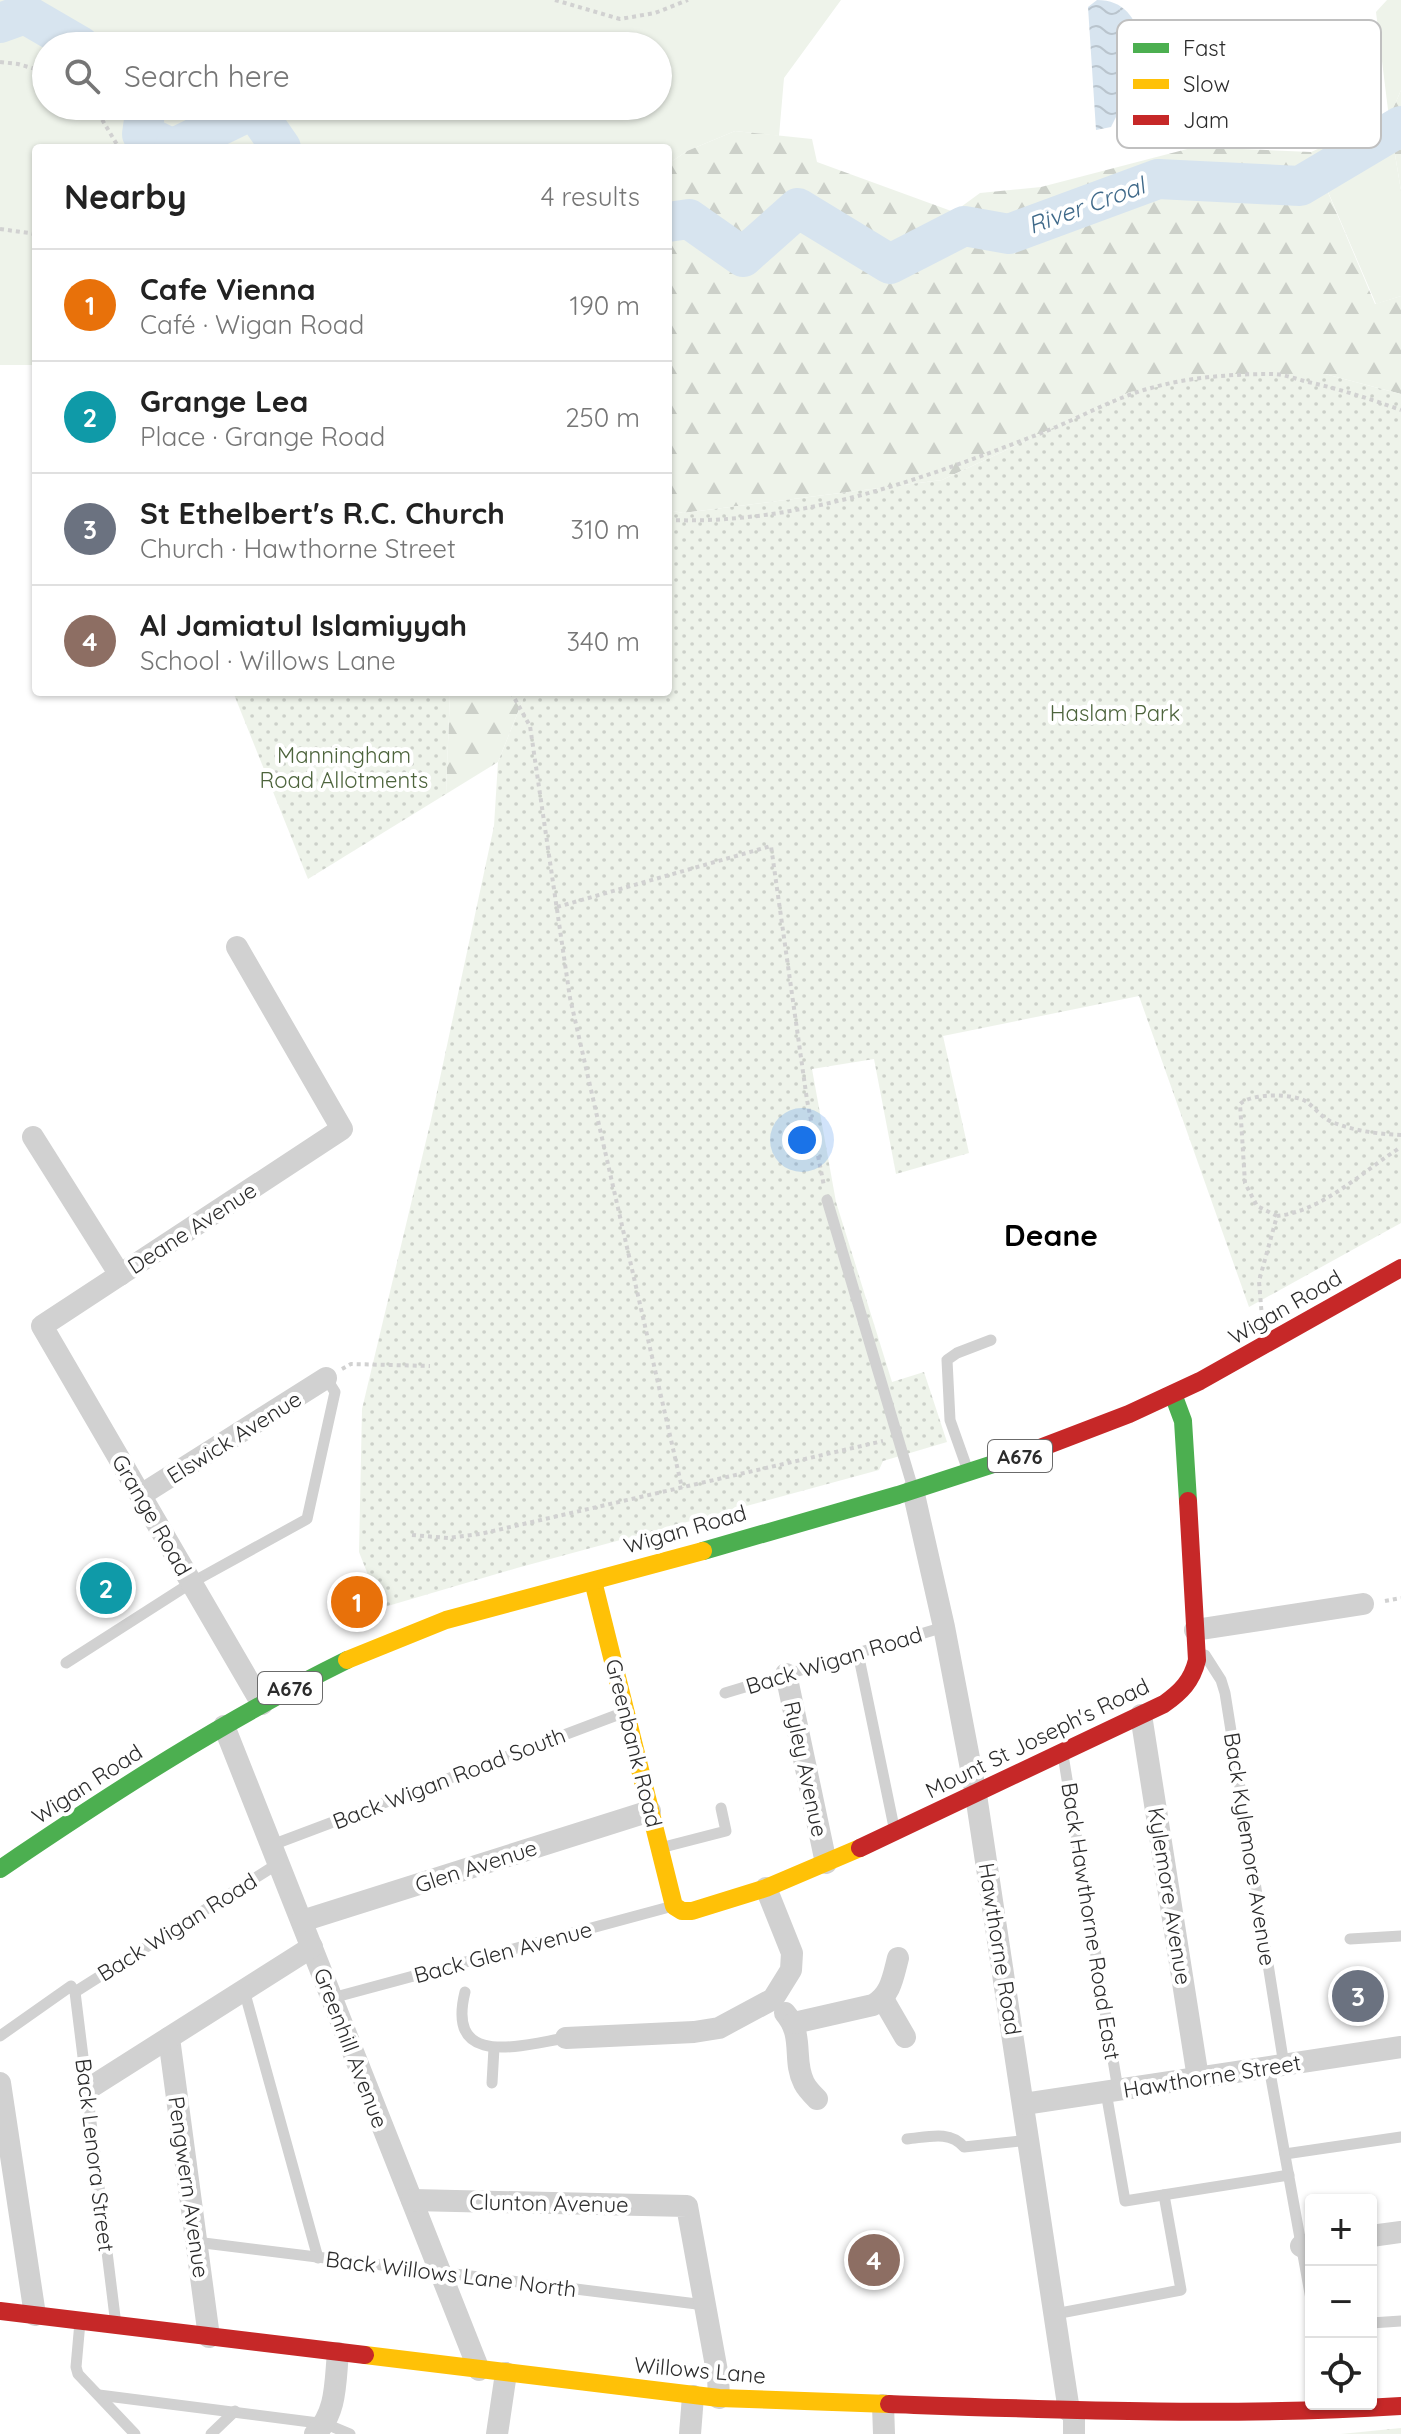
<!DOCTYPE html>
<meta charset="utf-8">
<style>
:root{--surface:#fff;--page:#f6f6f6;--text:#222;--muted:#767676;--line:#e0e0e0;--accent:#db2777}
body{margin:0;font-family:Quicksand,sans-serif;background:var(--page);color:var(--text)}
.controls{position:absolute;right:24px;bottom:24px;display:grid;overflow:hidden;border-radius:8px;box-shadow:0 2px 6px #0004}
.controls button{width:72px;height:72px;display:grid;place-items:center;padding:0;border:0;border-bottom:2px solid var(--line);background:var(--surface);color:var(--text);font:40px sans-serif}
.you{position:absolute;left:802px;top:1140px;width:28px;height:28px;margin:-20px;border:6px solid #fff;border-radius:50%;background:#1a73e8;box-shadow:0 0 0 12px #1a73e833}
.badge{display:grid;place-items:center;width:52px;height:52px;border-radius:50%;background:var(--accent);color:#fff;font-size:26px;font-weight:700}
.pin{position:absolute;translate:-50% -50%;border:4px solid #fff;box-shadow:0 2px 8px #0006}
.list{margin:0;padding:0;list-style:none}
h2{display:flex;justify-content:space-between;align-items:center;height:104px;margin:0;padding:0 32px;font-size:34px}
h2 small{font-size:26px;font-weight:400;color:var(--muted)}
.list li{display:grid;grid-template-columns:52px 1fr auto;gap:24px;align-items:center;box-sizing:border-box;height:112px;padding:0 32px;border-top:2px solid var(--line)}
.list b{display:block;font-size:30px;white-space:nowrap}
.list p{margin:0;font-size:26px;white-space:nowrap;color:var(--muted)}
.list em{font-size:26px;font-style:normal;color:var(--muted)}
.icon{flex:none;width:44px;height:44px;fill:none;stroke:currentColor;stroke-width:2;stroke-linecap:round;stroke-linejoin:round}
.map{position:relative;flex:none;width:1401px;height:2434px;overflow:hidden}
.search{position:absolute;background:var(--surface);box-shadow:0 2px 6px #0004;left:32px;top:32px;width:640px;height:88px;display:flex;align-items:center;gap:20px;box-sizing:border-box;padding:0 28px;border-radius:44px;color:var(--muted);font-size:30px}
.panel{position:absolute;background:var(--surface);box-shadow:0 2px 6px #0004;left:32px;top:144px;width:640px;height:552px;border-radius:8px}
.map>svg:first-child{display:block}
</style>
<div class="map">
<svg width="1401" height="2434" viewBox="0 0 1401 2434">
<defs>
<pattern id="forest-firs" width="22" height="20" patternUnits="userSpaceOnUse" patternTransform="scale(2)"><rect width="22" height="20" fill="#eef3ea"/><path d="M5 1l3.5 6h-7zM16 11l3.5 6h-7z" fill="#ccd0c9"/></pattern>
<pattern id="park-dots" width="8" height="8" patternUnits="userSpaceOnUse" patternTransform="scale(2)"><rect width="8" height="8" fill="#eef3ea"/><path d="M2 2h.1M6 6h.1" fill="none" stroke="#ccd0c9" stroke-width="1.8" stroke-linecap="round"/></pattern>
<pattern id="water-waves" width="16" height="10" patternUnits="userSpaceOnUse" patternTransform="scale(2)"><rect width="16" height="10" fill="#d7e4ef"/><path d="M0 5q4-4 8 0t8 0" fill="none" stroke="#b9c4cd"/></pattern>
</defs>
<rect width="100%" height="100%" fill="#fff"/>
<g fill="#eef3ea" fill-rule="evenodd">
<path d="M0 0H841L784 78 779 136 735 131 687 151 668 164V148H36V365H0ZM46 46H658V106H46Z"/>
<polygon points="1387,0 1401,0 1401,90 1389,118 1401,191 1401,296 1376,304 1311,152 1389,118 1376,12"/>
</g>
<g fill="url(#forest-firs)">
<polygon points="1401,90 1401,191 1389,118"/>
<polygon points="735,131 812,139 817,162 954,212 980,193 1041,187 1195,147 1311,152 1375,304 1401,296 1401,394 1325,374 1130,392 942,480 683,513 668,510 668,164 687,151"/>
<polygon points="450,692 526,692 498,762 446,794"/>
</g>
<g fill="url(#park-dots)">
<polygon points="1228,374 1325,374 1401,394 1401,1223 1249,1307 1139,996 943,1036 969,1153 896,1174 874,1059 812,1069 836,1202 892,1382 924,1372 947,1442 883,1461 879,1470 517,1568 381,1608 359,1552 362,1409 431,1120 494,826 498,762 526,692 668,692 668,510 683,513 942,480 1130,392"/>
<polygon points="233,692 450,692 446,794 308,879"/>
<polygon points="1401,2428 1401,2434 1091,2434 1341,2434"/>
</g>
<path fill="url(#water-waves)" d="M1097 0C1151 0 1144 72 1146 109L1119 111 1111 127 1096 130 1088 7Z"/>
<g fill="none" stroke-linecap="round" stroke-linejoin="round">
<g stroke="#d7e4ef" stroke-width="40">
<polyline points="0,23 25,14 80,46"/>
<polyline points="146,106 142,134 171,148"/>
<polyline points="174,148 254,109 281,148"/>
<polyline points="668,222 689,219 743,257 798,208 890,264 964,226 1009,234 1158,179 1300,186 1401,126"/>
</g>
<g stroke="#d1d1d1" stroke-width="4" stroke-dasharray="4 4" stroke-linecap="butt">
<polyline points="555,0 620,19 655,13 688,0"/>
<polyline points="0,62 18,64 46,72"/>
<polyline points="94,106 119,148"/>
<polyline points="0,229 36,234"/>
<path d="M668 520C797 525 920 480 1039 434 1076 420 1113 398 1151 388 1189 377 1233 374 1272 374 1284 374 1296 379 1308 382 1340 389 1370 399 1401 410"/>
<polyline points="511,692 530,726 570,998 682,1488"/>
<polyline points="557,907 771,846 807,1100 824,1186"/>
<path d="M1277 1216 1257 1206 1245 1183 1240 1104C1251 1093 1294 1093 1307 1102 1316 1109 1321 1117 1332 1122 1354 1131 1378 1134 1401 1135"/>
<path d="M1262 1318 1259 1281 1277 1216C1323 1211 1363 1171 1401 1147"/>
<polyline points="342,1369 351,1364 430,1366"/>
<polyline points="412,1535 448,1538 480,1534 883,1441"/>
<polyline points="1385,1601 1401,1598"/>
</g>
<g stroke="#d1d1d1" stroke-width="11">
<polyline points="827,1200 912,1485"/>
<polyline points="967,1468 950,1420 947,1360 957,1353 991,1340"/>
<polyline points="858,1653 895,1832"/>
<polyline points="1205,1655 1221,1680 1225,1693 1284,2065"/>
<polyline points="66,1663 191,1583 307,1519 335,1392 326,1378"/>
<polyline points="725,1693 944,1627"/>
<polyline points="1063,1755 1118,2090"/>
<polyline points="272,1845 625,1712"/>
<polyline points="660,1848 726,1831 721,1808"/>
<polyline points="1350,1939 1401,1936"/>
<polyline points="244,1990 318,2258"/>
<polyline points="75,1992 279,1863"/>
<path d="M465 1992C446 2069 521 2045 566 2038"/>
<polyline points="332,1998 673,1906"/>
<polyline points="0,2036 71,1986 75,1992 116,2325"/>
<polyline points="1269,2067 1311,2299"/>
<polyline points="492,2083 494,2048"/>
<polyline points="1106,2092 1125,2201 1289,2175"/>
<path d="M907 2139C928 2137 950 2130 964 2147L1029 2140"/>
<polyline points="1285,2154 1401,2137"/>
<polyline points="196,2242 705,2305"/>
<polyline points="1055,2314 1181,2290 1164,2195"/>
<polyline points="80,2322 76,2367 78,2374 135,2434"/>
<polyline points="1371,2323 1401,2321"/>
<polyline points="99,2395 326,2424 350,2434"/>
<polyline points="211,2434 235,2411"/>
</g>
<g stroke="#d1d1d1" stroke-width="22">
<polyline points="237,947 342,1129 42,1326 262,1704"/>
<polyline points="33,1137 120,1275"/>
<polyline points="913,1490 944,1627 976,1795 1069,2411"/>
<polyline points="141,1495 326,1378"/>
<polyline points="1195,1630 1363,1604"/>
<polyline points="786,1674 826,1863"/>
<polyline points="1141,1715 1198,2078"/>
<polyline points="224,1726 479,2370"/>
<polyline points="302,1921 650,1811"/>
<polyline points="883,1999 905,2037"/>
<path d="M785 2013C805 2036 792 2060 804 2083 807 2089 812 2094 817 2099"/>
<path d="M794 2023 873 2005C891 1995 893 1977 898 1958"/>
<polyline points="169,2038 209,2337"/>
<polyline points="566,2038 694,2032 719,2028 773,1999 791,1970 792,1953 766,1888"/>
<polyline points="0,2083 35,2315"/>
<polyline points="88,2089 312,1947"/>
<polyline points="1024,2104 1401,2047"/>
<polyline points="412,2200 687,2206 718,2377 719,2398"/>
<polyline points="1371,2236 1401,2232"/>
<polyline points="1301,2246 1311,2244"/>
<polyline points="883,2405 884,2434"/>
<polyline points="1074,2411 1074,2434"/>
<path d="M315 2434C337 2413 335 2382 338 2353"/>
<polyline points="497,2434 506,2373"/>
<polyline points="690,2434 693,2396"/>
</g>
<g stroke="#4caf50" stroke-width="18">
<polyline points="1173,1394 1183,1421 1188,1501"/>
<polyline points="703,1551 898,1495 1027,1453"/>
<path d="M0 1869C112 1793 225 1720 347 1660"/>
</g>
<g stroke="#ffc107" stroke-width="18">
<polyline points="593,1581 674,1906 682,1911 692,1911 766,1888 860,1848"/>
<polyline points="347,1660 446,1620 703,1551"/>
<polyline points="365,2355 719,2398 889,2404"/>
</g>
<g stroke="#c62828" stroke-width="18">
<polyline points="1027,1453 1129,1414 1200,1381 1401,1268"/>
<path d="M860 1848 1164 1704C1181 1692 1192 1681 1197 1660L1188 1501"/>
<polyline points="0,2311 365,2355"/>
<path d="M889 2404C1059 2410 1231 2417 1401 2406"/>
</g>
</g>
<g text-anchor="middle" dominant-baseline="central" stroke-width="8" stroke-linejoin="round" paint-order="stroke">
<g fill="#fff" stroke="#6b6b6b" stroke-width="2">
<rect x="988" y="1440" width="64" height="32" rx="6"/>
<rect x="258" y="1672" width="64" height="32" rx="6"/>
</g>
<g font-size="20" font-weight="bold" fill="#2c2c2c">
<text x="1020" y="1456">A676</text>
<text x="290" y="1688">A676</text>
</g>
<g font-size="22" fill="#4d643c" stroke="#fff">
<text x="1115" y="713">Haslam Park</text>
<text x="344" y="755">Manningham<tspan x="344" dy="25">Road Allotments</tspan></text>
</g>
<g font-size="22" fill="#2c2c2c" stroke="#fff">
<text transform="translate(192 1228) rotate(-33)">Deane Avenue</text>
<text transform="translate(1285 1307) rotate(-30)">Wigan Road</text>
<text transform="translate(234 1437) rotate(-32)">Elswick Avenue</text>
<text transform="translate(152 1515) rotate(60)">Grange Road</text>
<text transform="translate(685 1529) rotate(-16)">Wigan Road</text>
<text transform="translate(834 1660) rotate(-17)">Back Wigan Road</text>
<text transform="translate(1037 1738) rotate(-26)">Mount St Joseph's Road</text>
<text transform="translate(634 1743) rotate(76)">Greenbank Road</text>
<text transform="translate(806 1769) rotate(78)">Ryley Avenue</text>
<text transform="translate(449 1778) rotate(-21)">Back Wigan Road South</text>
<text transform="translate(87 1784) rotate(-33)">Wigan Road</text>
<text transform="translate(1250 1849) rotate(81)">Back Kylemore Avenue</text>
<text transform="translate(476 1866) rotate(-18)">Glen Avenue</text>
<text transform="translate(1170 1896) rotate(81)">Kylemore Avenue</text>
<text transform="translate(1091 1921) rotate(81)">Back Hawthorne Road East</text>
<text transform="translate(177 1927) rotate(-32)">Back Wigan Road</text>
<text transform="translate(1000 1949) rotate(81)">Hawthorne Road</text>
<text transform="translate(503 1952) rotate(-15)">Back Glen Avenue</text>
<text transform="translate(351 2048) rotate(69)">Greenhill Avenue</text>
<text transform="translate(1212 2076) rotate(-9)">Hawthorne Street</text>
<text transform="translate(95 2155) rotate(83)">Back Lenora Street</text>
<text transform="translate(189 2187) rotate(82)">Pengwern Avenue</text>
<text transform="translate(549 2203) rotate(1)">Clunton Avenue</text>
<text transform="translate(451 2274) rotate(7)">Back Willows Lane North</text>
<text transform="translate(700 2370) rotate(5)">Willows Lane</text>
</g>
<g font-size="24" font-style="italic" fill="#3f6989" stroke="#fff">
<text transform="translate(1086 205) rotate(-20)">River Croal</text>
</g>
<g font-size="30" font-weight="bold" fill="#000" stroke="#fff">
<text x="1051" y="1235">Deane</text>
</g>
</g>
<rect x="1117" y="20" width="264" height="128" rx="12" fill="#fff" stroke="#c0c0c0" stroke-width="2"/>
<rect x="1133" y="43" width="36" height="10" fill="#4caf50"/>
<rect x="1133" y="79" width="36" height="10" fill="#ffc107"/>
<rect x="1133" y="115" width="36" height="10" fill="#c62828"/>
<g font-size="22" fill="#2c2c2c">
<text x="1183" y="56">Fast</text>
<text x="1183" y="92">Slow</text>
<text x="1183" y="128">Jam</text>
</g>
</svg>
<div class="controls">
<button>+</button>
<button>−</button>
<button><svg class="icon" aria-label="locate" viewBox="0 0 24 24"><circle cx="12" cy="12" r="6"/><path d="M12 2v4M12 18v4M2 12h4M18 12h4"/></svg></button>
</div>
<div class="you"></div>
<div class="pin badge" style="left:357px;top:1602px;background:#e8710a">1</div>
<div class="pin badge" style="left:106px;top:1588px;background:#0f9aa8">2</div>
<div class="pin badge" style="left:1358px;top:1996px;background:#6b7280">3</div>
<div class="pin badge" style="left:874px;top:2260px;background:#8d6e63">4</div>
<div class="search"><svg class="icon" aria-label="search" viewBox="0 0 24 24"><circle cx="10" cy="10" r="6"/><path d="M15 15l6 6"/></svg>Search here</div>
<section class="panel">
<h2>Nearby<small>4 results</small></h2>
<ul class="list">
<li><span class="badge" style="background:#e8710a">1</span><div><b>Cafe Vienna</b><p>Café · Wigan Road</p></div><em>190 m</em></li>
<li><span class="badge" style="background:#0f9aa8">2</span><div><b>Grange Lea</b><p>Place · Grange Road</p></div><em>250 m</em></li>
<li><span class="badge" style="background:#6b7280">3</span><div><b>St Ethelbert's R.C. Church</b><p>Church · Hawthorne Street</p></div><em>310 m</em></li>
<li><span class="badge" style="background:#8d6e63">4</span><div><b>Al Jamiatul Islamiyyah</b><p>School · Willows Lane</p></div><em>340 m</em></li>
</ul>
</section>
</div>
